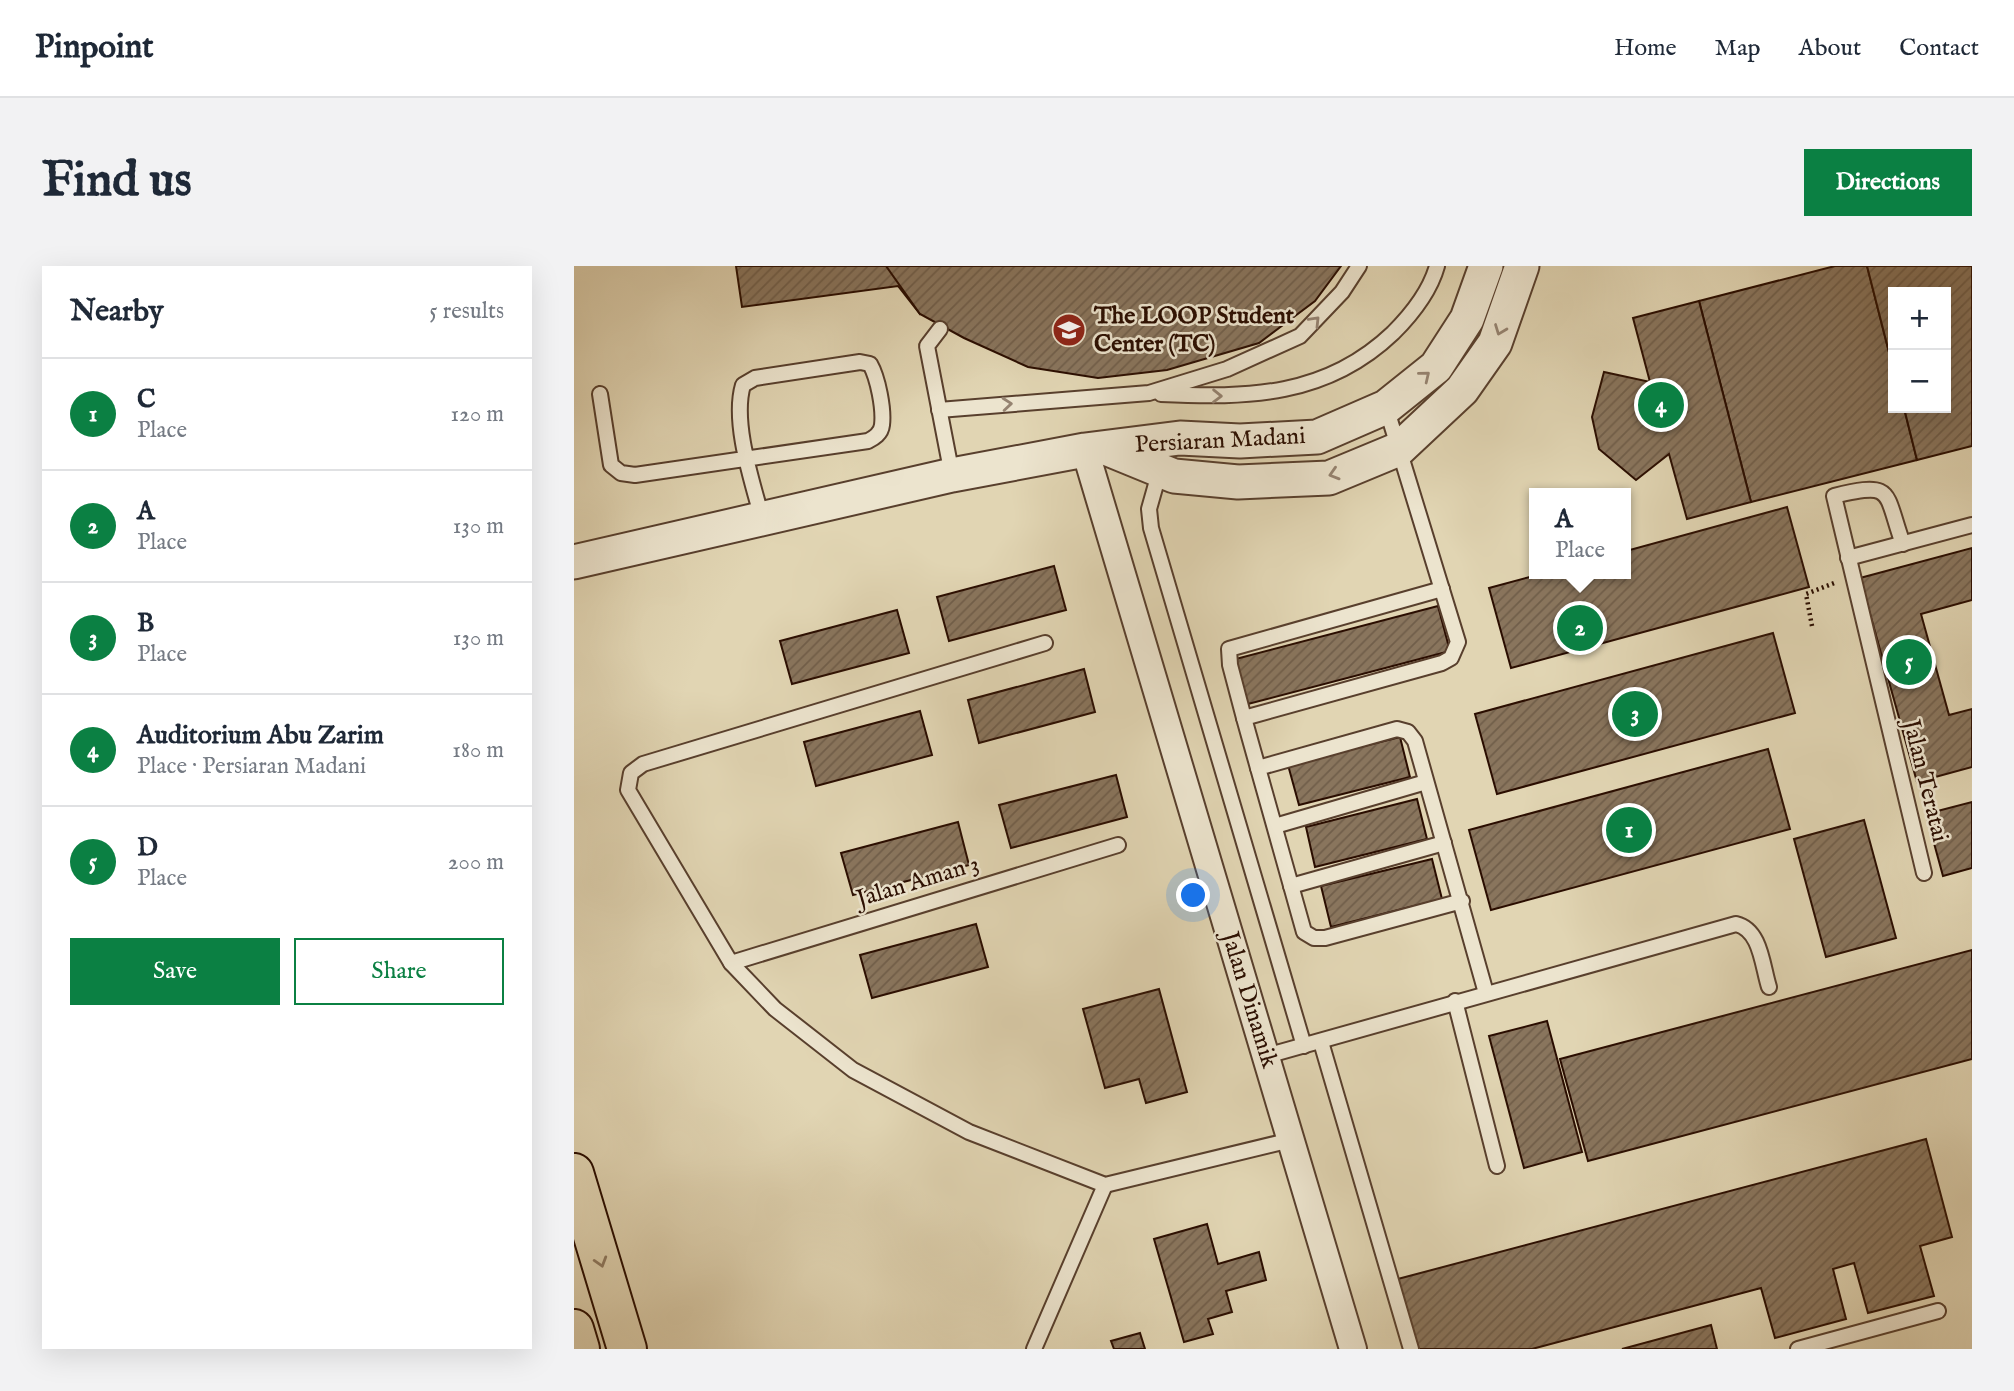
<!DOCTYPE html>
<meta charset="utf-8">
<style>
:root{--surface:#fff;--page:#f2f2f3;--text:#1f2937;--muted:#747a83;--line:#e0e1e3;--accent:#0b8043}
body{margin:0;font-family:"IM FELL English",serif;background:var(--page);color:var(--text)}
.controls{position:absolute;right:21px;top:21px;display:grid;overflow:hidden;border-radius:0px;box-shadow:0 7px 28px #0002}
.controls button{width:63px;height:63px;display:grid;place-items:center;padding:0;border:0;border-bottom:2px solid var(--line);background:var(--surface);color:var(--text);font:35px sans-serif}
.you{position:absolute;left:620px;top:630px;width:24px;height:24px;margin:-18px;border:5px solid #fff;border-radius:50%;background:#1a73e8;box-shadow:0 0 0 10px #1a73e833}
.badge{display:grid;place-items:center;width:46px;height:46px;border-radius:50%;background:var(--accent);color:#fff;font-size:23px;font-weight:700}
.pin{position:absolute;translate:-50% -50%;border:4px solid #fff;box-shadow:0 2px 7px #0006}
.popup{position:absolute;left:955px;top:222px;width:102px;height:91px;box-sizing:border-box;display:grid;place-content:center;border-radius:0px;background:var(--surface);filter:drop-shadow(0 2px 5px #0005);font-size:23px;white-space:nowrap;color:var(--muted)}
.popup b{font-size:26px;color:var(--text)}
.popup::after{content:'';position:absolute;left:50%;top:100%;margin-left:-14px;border:14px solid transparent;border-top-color:var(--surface)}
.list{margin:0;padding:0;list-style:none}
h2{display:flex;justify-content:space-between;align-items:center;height:91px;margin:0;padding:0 28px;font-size:30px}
h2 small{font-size:23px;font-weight:400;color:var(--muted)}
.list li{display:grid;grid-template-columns:46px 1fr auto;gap:21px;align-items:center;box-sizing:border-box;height:112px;padding:0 28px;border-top:2px solid var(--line)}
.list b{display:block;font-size:26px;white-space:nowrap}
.list p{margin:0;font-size:23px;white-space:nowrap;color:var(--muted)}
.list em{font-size:23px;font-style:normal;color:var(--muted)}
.actions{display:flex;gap:14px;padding:21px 28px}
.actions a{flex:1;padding:16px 0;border:2px solid var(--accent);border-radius:0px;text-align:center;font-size:24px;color:var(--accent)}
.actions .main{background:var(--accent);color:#fff}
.map{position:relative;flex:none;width:1398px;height:1083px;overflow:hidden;border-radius:0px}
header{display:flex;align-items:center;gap:42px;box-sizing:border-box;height:98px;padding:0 35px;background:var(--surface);border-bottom:2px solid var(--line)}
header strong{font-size:33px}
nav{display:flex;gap:38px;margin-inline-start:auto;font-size:24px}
.intro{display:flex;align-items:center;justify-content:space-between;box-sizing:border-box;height:168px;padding:0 42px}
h1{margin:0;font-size:49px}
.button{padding:18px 32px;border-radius:0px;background:var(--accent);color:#fff;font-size:24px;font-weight:700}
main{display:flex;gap:42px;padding:0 42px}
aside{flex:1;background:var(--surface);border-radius:0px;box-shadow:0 7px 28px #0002}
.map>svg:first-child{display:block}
</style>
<header>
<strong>Pinpoint</strong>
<nav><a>Home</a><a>Map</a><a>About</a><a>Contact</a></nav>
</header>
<div class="intro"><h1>Find us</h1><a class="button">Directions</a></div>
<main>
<aside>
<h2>Nearby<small>5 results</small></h2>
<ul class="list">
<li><span class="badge">1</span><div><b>C</b><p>Place</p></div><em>120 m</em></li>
<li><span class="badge">2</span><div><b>A</b><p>Place</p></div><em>130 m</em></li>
<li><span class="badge">3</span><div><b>B</b><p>Place</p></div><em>130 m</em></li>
<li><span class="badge">4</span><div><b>Auditorium Abu Zarim</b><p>Place · Persiaran Madani</p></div><em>180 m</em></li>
<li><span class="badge">5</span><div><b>D</b><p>Place</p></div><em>200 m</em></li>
</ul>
<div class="actions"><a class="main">Save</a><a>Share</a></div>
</aside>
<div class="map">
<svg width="1398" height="1083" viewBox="0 0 1398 1083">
<defs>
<pattern id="building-hatch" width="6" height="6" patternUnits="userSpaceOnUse" patternTransform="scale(1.75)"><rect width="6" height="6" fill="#89755d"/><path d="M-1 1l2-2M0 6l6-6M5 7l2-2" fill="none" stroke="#705e4a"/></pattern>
</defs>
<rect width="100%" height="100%" fill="#e1d5b3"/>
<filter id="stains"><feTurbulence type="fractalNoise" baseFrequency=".00286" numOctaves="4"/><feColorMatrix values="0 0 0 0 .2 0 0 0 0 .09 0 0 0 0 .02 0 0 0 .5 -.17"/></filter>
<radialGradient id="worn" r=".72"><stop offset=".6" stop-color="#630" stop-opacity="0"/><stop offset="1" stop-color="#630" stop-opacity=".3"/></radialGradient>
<g fill="url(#building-hatch)" stroke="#2a0d00" stroke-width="2">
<polygon points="162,0 405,0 346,48 324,20 168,41"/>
<polygon points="312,0 767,0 741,35 685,77 593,104 524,112 454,101 390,72 346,48"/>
<polygon points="1261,0 1293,0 1319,102 1319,142 1330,142 1343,194 1177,236 1125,35"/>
<polygon points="1293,0 1398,0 1398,180 1343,194 1330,142 1372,142 1372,26 1319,26 1319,102"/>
<polygon points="1125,35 1177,236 1113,253 1095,188 1062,214 1025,183 1018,151 1030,106 1076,116 1059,52"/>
<polygon points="1213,241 1235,321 937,402 915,322 967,308 1052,308 1052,285"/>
<polygon points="1398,282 1398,334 1347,348 1375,449 1398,443 1398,501 1343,516 1286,312"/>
<polygon points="480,300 492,344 375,375 363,331"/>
<polygon points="864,340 876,385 670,439 658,394"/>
<polygon points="323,344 335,387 218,418 206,375"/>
<polygon points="1199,367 1221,447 923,528 901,448"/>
<polygon points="510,403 521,446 405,477 394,434"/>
<polygon points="346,445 358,489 242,520 230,476"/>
<polygon points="826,471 836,511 725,539 714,499"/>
<polygon points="1194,483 1216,563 917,644 895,564"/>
<polygon points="542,509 553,551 437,582 425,539"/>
<polygon points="843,533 853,573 741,601 732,561"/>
<polygon points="1398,536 1398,602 1369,610 1352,548"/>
<polygon points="1290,554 1322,672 1252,691 1220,573"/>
<polygon points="384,556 395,599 279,629 267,587"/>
<polygon points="858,593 868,633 757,661 747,620"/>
<polygon points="402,658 414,701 298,732 286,689"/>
<polygon points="1398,684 1398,793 1014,895 986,793"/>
<polygon points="585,723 613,826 572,837 565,813 531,822 509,743"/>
<polygon points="973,755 1008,886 950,902 915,770"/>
<polygon points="1352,873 1378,971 1346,980 1360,1030 1294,1047 1280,997 1259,1003 1272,1053 1201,1072 1187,1022 958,1083 839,1083 820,1014"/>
<polygon points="633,958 644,998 685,986 692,1014 652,1025 658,1046 634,1053 639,1068 610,1076 580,973"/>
<polygon points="1137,1059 1143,1083 1048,1083"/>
<polygon points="566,1067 571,1083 540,1083 537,1075"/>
</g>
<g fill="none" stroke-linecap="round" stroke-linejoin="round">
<defs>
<g id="service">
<polyline points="366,63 353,80 378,209"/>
<path d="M26 128 37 199 47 207 61 209 294 175C300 172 307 168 308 159 310 143 304 112 296 98L286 96 181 112 169 119C158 156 178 215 188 252"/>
<path d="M587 128C674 132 752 131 819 67 837 49 856 25 863 0"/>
<polyline points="365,144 575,127 653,103 726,70 768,26 785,0"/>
<polyline points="586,204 575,243 577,262 730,780"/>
<path d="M1329 278C1310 225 1321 215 1260 230L1350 607"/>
<polyline points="1274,292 1398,259"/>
<polyline points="471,377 69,498 57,507 54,524 157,697 201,743 279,804 395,866 531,919 717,874"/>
<polyline points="670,452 656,399 655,383 868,323"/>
<polyline points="684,502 670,452 868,397 877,392 884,376 812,141"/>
<polyline points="701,560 852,516"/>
<polyline points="717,620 870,577"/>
<polyline points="888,635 751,672 740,672 730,666 684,502 823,463 834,466 841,475 912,727"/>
<polyline points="157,697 544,579"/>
<polyline points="881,735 923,900"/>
<polyline points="747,776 837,1083"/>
<path d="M692 790 1162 658C1187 664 1188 699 1195 721"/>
<polyline points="460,1083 531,919"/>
<polyline points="1224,1083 1364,1045"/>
</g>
<polyline id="minor" points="511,184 779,1083"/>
<g id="tertiary">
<polyline points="534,183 600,210 664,216 755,212 825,183 888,124 921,77 948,0"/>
<polyline points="0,296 378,209 511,184 606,172 666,175 743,171 812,141 862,101 893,53 912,0"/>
</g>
<g id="primary">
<polyline points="0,907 53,1083"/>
<polyline points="0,1063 6,1083"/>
</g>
</defs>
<use href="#service" stroke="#583f2d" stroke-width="18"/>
<use href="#minor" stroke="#583f2d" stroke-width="30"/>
<use href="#tertiary" stroke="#583f2d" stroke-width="37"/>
<use href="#primary" stroke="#2a0d00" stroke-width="42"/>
<polyline stroke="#2a0d00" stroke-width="4.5" stroke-dasharray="2 3.5" stroke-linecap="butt" points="1238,360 1232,328 1263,316"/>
<use href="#service" stroke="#ece4ce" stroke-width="14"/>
<use href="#minor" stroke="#ece4ce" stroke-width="26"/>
<use href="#tertiary" stroke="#ece4ce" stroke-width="33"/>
<use href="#primary" stroke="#e1d5b3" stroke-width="38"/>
</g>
<defs><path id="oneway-chevron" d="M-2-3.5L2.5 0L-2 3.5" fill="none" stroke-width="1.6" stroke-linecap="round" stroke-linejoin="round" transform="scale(1.75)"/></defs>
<g stroke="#958371">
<use href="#oneway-chevron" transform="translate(741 55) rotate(-46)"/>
<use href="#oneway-chevron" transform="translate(926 64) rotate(111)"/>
<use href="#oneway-chevron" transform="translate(851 110) rotate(-39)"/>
<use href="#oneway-chevron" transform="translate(643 130) rotate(1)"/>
<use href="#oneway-chevron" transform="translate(433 138) rotate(-5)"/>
<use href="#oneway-chevron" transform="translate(760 208) rotate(163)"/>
</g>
<use stroke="#8f7b62" href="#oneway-chevron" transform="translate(27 996) rotate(73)"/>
<defs>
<symbol id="university-disc" viewBox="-11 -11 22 22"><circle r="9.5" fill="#8f2418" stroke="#ece4ce"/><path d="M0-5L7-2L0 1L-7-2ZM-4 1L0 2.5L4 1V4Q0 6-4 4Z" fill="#fff"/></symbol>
</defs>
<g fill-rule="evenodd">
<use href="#university-disc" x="476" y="45" width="38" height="38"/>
</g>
<g text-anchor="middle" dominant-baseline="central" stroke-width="5" stroke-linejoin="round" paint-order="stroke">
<g font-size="24" font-weight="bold" fill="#2a0d00" stroke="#ece4ce" text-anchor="start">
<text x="520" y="50">The LOOP Student<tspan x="520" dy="28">Center (TC)</tspan></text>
</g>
<g font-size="24" fill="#2a0d00" stroke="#ece4ce">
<text transform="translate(646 175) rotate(-3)">Persiaran Madani</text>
<text transform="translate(1351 515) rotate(76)">Jalan Teratai</text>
<text transform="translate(344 616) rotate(-17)">Jalan Aman 3</text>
<text transform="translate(675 734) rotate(73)">Jalan Dinamik</text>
</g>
</g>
<rect width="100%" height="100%" filter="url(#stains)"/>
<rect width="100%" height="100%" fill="url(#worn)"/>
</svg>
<div class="controls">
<button>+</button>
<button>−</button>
</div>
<div class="you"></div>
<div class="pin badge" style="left:1055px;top:564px">1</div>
<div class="pin badge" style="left:1006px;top:362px">2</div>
<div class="popup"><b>A</b>Place</div>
<div class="pin badge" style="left:1061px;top:448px">3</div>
<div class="pin badge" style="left:1087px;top:139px">4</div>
<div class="pin badge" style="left:1335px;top:396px">5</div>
</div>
</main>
